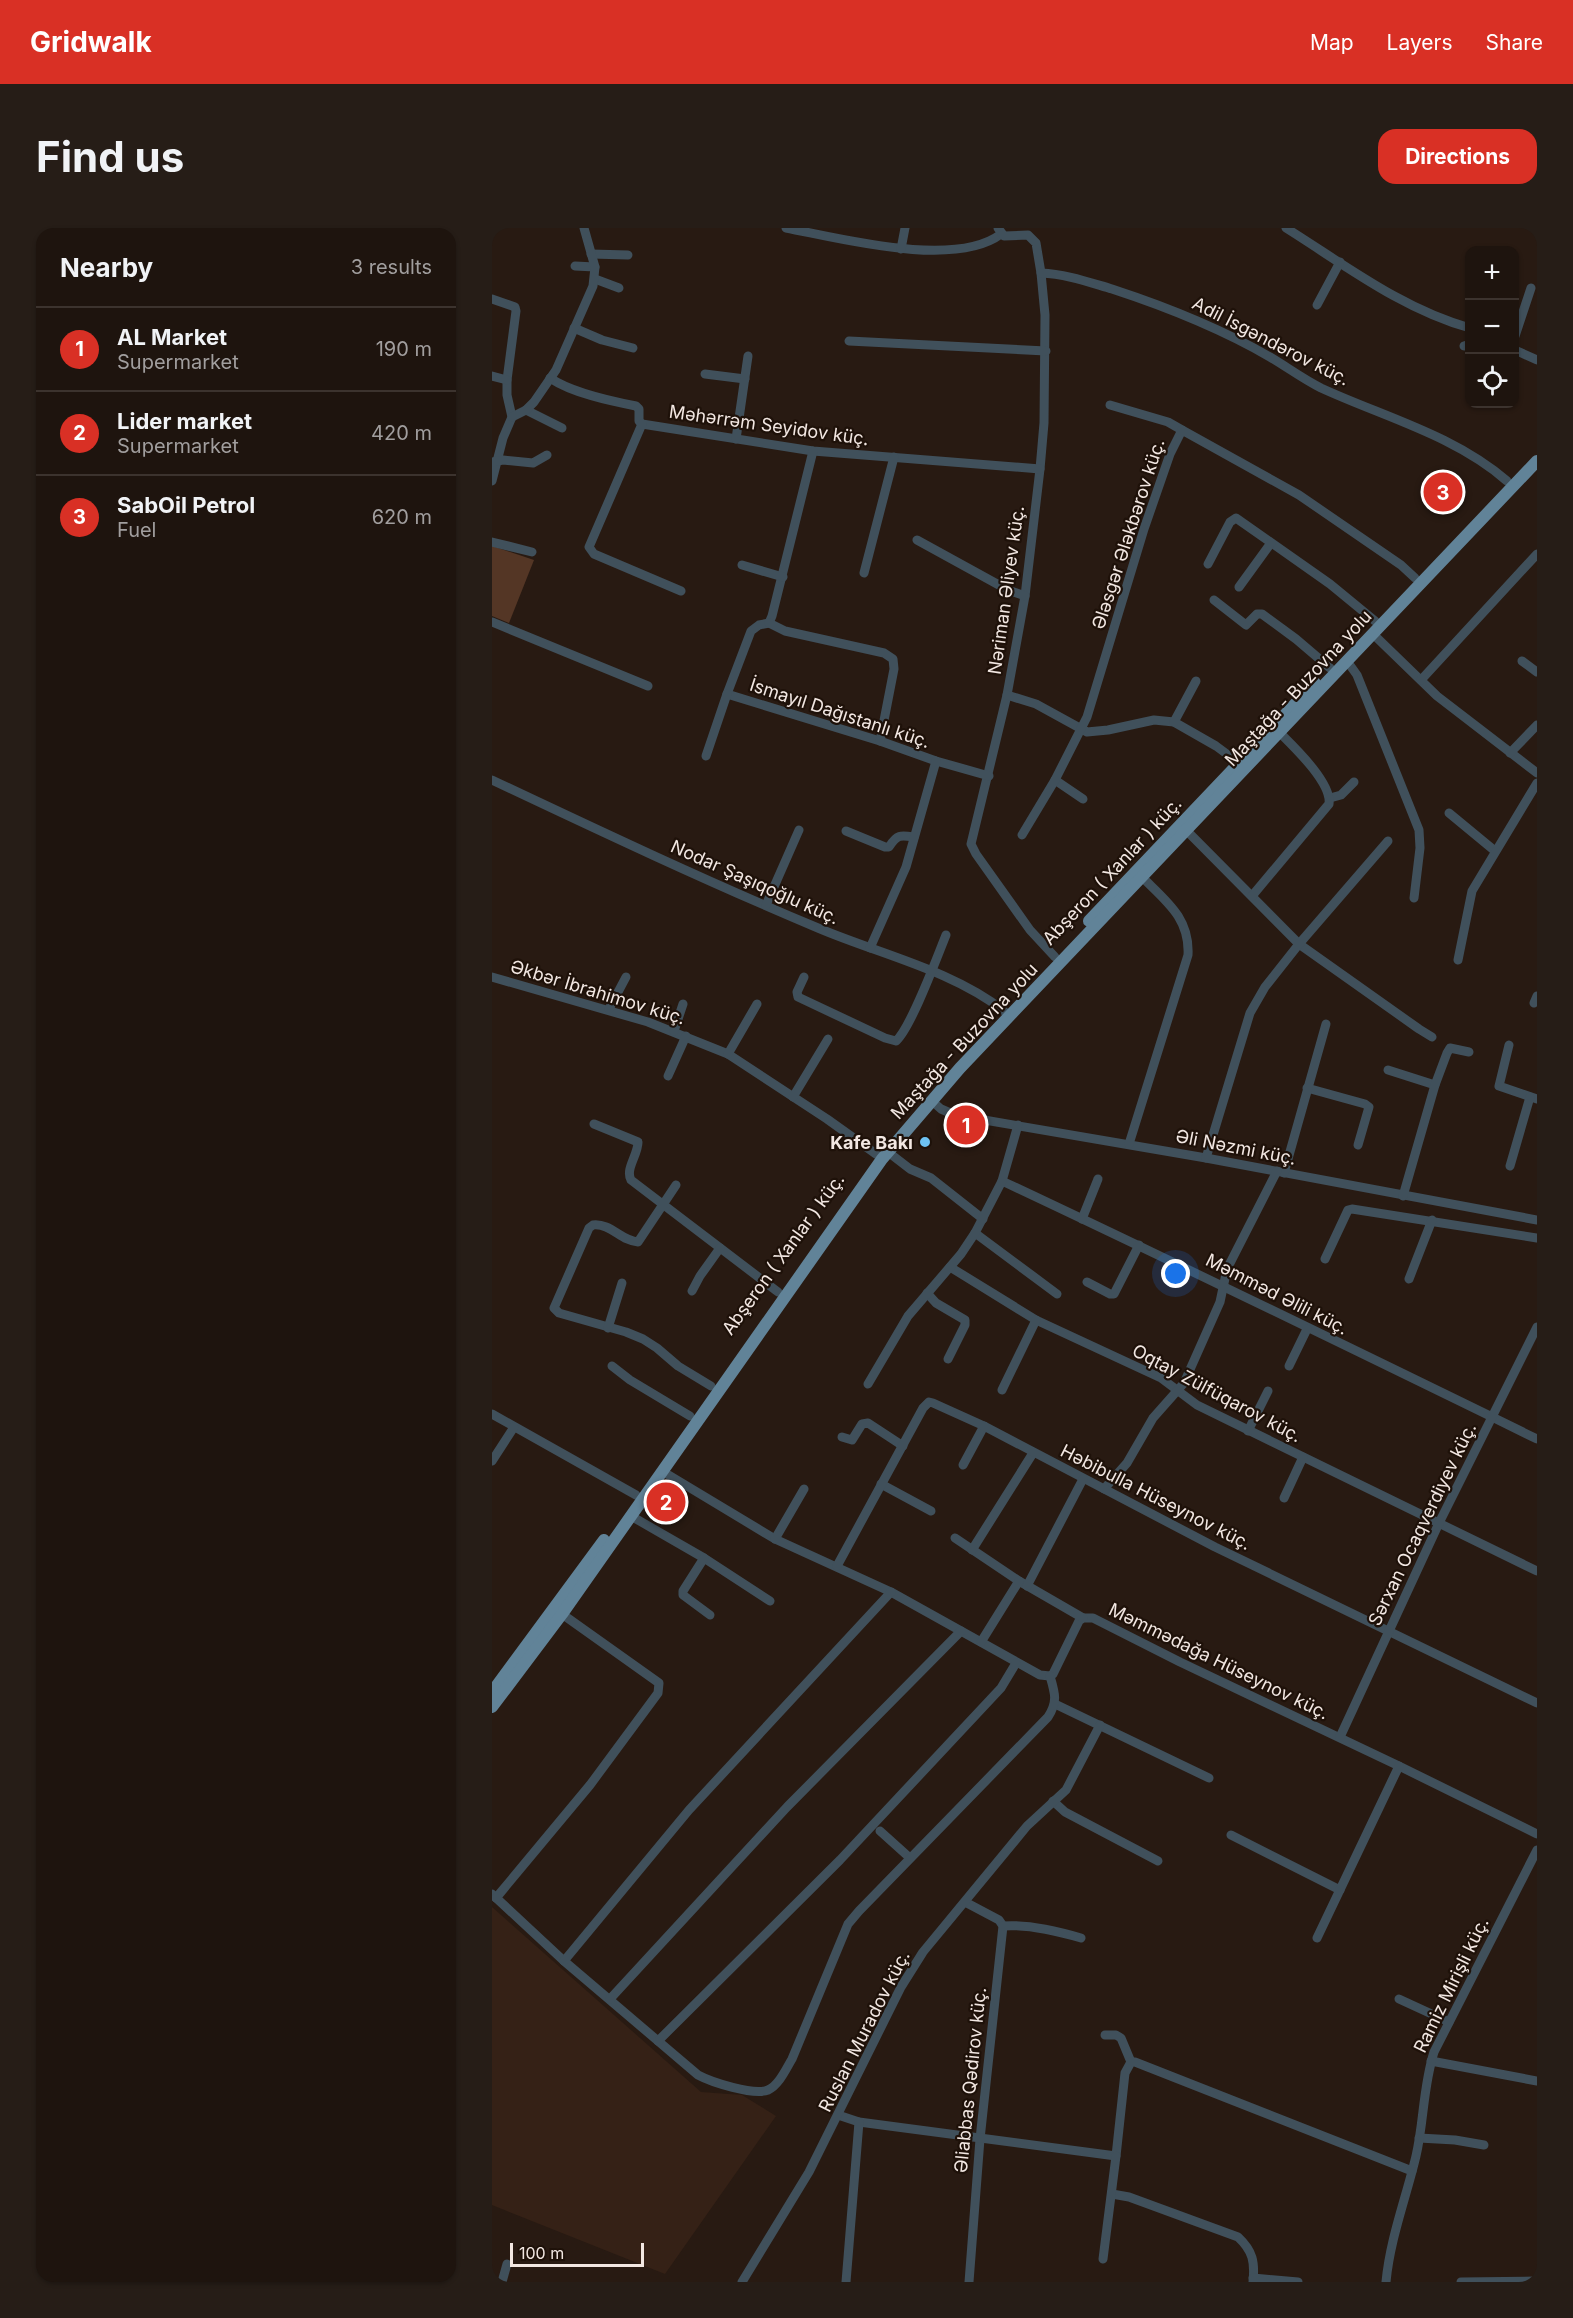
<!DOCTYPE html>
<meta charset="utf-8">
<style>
:root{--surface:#1e140e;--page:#261d17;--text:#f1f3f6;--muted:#a19e9e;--line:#3c332e;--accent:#d93025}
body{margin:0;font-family:Inter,sans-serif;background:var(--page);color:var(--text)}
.controls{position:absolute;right:18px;top:18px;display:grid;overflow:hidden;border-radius:12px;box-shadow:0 2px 4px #0004}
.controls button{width:54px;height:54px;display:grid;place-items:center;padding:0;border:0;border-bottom:2px solid var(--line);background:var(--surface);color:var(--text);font:30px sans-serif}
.scale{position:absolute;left:18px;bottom:15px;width:134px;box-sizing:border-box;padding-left:6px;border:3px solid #f2e7e2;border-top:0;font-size:16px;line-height:21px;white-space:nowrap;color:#f2e7e2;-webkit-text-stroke:4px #1e1109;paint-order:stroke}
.you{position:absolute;left:684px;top:1046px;width:21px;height:21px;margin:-15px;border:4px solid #fff;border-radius:50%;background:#1a73e8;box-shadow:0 0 0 9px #1a73e833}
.badge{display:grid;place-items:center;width:39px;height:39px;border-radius:50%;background:var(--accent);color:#fff;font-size:20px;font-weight:700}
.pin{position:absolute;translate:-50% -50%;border:3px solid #fff;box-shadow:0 2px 6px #0006}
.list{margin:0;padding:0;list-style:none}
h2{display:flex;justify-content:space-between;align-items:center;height:78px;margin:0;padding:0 24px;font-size:26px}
h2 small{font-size:20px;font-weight:400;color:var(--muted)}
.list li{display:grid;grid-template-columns:39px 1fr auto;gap:18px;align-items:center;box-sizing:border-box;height:84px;padding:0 24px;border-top:2px solid var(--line)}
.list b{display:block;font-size:22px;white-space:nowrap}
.list p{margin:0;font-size:20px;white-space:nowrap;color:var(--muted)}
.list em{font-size:20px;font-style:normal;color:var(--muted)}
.icon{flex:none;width:33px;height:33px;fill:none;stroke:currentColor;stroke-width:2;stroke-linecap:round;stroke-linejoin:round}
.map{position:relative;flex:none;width:1045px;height:2054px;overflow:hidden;border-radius:18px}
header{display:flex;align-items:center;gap:36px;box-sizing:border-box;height:84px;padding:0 30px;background:var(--accent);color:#fff}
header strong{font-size:28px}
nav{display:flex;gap:33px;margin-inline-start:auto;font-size:21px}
.intro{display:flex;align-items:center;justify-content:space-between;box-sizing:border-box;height:144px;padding:0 36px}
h1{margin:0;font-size:42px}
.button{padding:15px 27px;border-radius:18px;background:var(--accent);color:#fff;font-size:21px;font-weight:700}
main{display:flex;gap:36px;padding:0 36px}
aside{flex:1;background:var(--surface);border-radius:18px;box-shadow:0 2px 4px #0004}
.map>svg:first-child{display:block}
</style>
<header>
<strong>Gridwalk</strong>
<nav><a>Map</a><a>Layers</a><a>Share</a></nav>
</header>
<div class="intro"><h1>Find us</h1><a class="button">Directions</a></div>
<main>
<aside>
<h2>Nearby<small>3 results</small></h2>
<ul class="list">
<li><span class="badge">1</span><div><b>AL Market</b><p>Supermarket</p></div><em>190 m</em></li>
<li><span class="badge">2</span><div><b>Lider market</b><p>Supermarket</p></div><em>420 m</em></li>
<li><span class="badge">3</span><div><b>SabOil Petrol</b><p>Fuel</p></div><em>620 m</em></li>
</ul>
</aside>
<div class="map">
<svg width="1045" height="2054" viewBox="0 0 1045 2054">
<rect width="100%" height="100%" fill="#281a12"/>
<polygon fill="#352116" points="0,1679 209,1864 250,1867 284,1888 173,2046 0,1977"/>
<polygon fill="#543625" points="0,318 42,332 17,395 0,388"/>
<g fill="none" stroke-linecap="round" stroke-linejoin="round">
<g stroke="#40505b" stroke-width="9">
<path d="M294 0C347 10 463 41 509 6"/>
<polyline points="506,0 512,8 536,7 544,15 549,45 553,87 552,195 548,241 533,368 515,467 479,616 484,626 538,702 563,729"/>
<path d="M794 0C853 37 910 81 978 100"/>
<polyline points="409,21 413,0"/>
<polyline points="99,26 136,27"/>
<polyline points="83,38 103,39"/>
<path d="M549 45C574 46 596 54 620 61 675 79 728 100 778 129 795 139 811 151 829 160 892 189 962 207 1015 253"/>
<polyline points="103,51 127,60"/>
<polyline points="0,71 23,79 24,83 15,152 15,167 20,189 11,210 0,253"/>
<polyline points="825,77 848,34"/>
<polyline points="82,100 110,112 141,120"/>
<polyline points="1023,108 1039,60"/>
<polyline points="357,113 554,123"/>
<polyline points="972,118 978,116"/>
<polyline points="1023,122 1045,132"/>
<polyline points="213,146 253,151"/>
<polyline points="0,148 15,152"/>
<path d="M58 150C80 165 118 173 144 178L147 181V193L150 196 321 223 548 241"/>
<polyline points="618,177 676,194 690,202"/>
<polyline points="34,182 70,200"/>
<polyline points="20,189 34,182 42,174 64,142 101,58 103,39 92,0"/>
<polyline points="150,196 97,319 102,326 189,363"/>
<polyline points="244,211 256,128"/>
<polyline points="321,223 280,388 277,395 267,397 259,403 235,466 388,513 444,533 497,548"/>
<polyline points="0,234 11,232 41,235 55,227"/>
<polyline points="425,312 516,362 533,368"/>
<polyline points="0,314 40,324"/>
<polyline points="716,336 738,294 744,290 838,356 883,393"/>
<polyline points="250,337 291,349"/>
<polyline points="372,345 402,229"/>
<polyline points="747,359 779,315"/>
<polyline points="722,372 754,397 765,386 770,386 804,411 838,440"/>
<polyline points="0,394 156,458"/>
<polyline points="277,395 293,403 392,425 401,431 402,441 388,513"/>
<polyline points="881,406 945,468 1045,545"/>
<polyline points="855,433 865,447 927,602 928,620 922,670"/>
<polyline points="1030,433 1045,444"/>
<polyline points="929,452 1045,326"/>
<polyline points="515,467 544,476 595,504 616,502 662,492 682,494 724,518 747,535"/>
<polyline points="682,494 704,453"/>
<polyline points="1018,525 1045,497"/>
<polyline points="214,528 235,466"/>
<path d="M0 552C108 603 216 654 326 700 387 726 460 742 512 783"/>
<polyline points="563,552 591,571"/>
<polyline points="838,570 849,567 862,554"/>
<polyline points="957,585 1003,623"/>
<path d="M354 603 393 619H397C405 606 409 607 422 609"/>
<polyline points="695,603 807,716 927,801 940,809"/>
<polyline points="530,607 563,552 595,489 652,301 678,226 690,202 807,267 909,337 923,350"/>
<path d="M760 668 837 576C840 555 802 519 788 505"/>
<polyline points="274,677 307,602"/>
<polyline points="378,720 414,639 444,533"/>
<polyline points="966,732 980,663 1045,555"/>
<polyline points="0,749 156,794 236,826 335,891 384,926"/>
<path d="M312 749 305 764 306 769 393 810 404 813C419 800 445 729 454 707"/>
<polyline points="1042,775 1045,768"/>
<polyline points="117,781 134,749"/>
<polyline points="182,803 191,776"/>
<polyline points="1017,817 1007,858 1045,871"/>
<polyline points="236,826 265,776"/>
<polyline points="896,842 943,857"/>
<polyline points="176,848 194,808"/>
<polyline points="815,860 873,876 877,879 866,917"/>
<polyline points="301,869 336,811"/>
<polyline points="440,873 449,881 463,887 714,930 1045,992"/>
<path d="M102 896 146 914C146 927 133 941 139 952L286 1064"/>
<path d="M637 916 696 727C698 690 674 673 650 649"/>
<polyline points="396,924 418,941 439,950 491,991"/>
<polyline points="714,930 758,785 773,759 807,716 896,613"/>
<polyline points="1018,938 1038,869"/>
<polyline points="792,945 834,796"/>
<path d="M510 953C689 1037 867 1124 1045 1211"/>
<path d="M184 957 146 1014C129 1013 119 995 101 997L97 1000 62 1080 67 1085 134 1104 151 1111 165 1120 186 1138 219 1158"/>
<polyline points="911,968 943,857 955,825 958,820 977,824"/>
<polyline points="590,991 606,951"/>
<polyline points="483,1005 565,1066"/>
<polyline points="833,1031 856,982 860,981 1045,1010"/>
<polyline points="458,1039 544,1092 669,1150 705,1177 1045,1343"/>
<polyline points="917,1051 940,992"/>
<polyline points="595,1054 618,1066 622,1066 647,1017"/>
<polyline points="200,1063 208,1048 228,1020"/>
<polyline points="435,1065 444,1075 473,1092 473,1097 456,1131"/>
<polyline points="116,1100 130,1055"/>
<polyline points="120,1138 138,1152 198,1188"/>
<polyline points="797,1138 815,1101"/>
<polyline points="376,1156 416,1088 469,1026 483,1005 510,953 526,897"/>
<polyline points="510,1162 544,1092"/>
<polyline points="0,1186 144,1267"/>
<polyline points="756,1203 776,1163"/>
<polyline points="350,1209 360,1212 370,1196 376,1195 411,1218"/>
<polyline points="0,1233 22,1199"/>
<polyline points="471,1237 492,1198"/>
<polyline points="170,1243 283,1311 399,1364 548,1447 558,1448 561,1446 587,1393 591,1390 601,1390 688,1434 907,1538 1045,1606"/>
<polyline points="389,1256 439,1283"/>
<polyline points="612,1261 635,1235 661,1190 692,1155 728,1074 735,1041 785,943"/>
<polyline points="792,1270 811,1229"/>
<polyline points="139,1288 212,1330 278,1373"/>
<polyline points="463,1310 527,1353 591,1390"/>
<polyline points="283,1311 312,1261"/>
<polyline points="480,1322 541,1225"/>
<polyline points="212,1330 191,1363 191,1367 218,1387"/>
<polyline points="345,1338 431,1180 437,1174 441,1175 492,1198 723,1319 1045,1475"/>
<polyline points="535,1358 591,1251"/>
<polyline points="489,1414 527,1353"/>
<polyline points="563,1476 717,1550"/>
<polyline points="848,1509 947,1295 1045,1099"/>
<polyline points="561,1573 573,1584 666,1633"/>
<polyline points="388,1603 418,1630"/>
<polyline points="739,1607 848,1662"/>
<path d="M0 1666 72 1733 206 1847C219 1854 262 1868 276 1862 287 1857 294 1841 300 1831L356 1696 367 1683 556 1489C566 1474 563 1465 558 1448"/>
<polyline points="4,1670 98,1557 166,1465 167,1455 70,1386"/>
<polyline points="473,1674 507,1692 511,1698 488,1911 477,2054"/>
<path d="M511 1698C536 1696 565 1703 589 1710"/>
<polyline points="825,1710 907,1538"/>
<polyline points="72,1733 197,1582 399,1364"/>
<polyline points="118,1771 295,1579 469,1403"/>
<polyline points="907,1771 957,1794"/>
<polyline points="613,1807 624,1807 629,1810 639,1834"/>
<polyline points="166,1813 348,1632 509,1460 524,1435"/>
<polyline points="939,1833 1045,1853"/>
<polyline points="346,1887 367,1894 624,1928 633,1845 639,1834 643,1834 920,1943"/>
<polyline points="927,1910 963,1912 992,1917"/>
<path d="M620 1966 637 1969 746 2009C761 2023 763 2034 761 2054"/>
<polyline points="611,2031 624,1928"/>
<polyline points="761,2050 806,2054"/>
<polyline points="10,2054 15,2036"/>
<polyline points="250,2054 317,1944 409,1759 431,1724 535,1598 574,1562 608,1497"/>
<polyline points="354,2054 367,1894"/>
<path d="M894 2054C898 2011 914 1970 924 1928 932 1894 931 1858 942 1824L1045 1622"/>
<polyline points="969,2054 1045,2053"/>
</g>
<g stroke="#618398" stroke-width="12">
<polyline points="597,693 823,455"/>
<polyline points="0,1464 112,1312"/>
<polyline points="0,1479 70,1386 390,931 468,840 1045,233"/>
</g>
</g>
<circle fill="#6ec2f3" stroke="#1e1109" stroke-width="2" cx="433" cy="914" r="6"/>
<g text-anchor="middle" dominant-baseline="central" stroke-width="4.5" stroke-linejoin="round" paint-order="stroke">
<g font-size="18" fill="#f2e7e2" stroke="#1e1109">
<text transform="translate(779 113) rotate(27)">Adil İsgəndərov küç.</text>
<text transform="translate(277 197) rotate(8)">Məhərrəm Seyidov küç.</text>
<text transform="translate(636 306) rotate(-72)">Ələsgər Ələkbərov küç.</text>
<text transform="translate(514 362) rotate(-82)">Nəriman Əliyev küç.</text>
<text transform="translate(806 460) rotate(-47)">Maştağa - Buzovna yolu</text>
<text transform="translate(348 485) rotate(18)">İsmayıl Dağıstanlı küç.</text>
<text transform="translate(620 643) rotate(-47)">Abşeron ( Xanlar ) küç.</text>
<text transform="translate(263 654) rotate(24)">Nodar Şaşıqoğlu küç.</text>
<text transform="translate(106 764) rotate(17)">Əkbər İbrahimov küç.</text>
<text transform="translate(472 813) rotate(-47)">Maştağa - Buzovna yolu</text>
<text transform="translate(744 919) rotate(11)">Əli Nəzmi küç.</text>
<text transform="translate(291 1026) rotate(-54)">Abşeron ( Xanlar ) küç.</text>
<text transform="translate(785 1066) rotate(27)">Məmməd Əlili küç.</text>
<text transform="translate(725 1165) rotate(28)">Oqtay Zülfüqarov küç.</text>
<text transform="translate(664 1269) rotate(27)">Həbibulla Hüseynov küç.</text>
<text transform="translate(930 1296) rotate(-64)">Sərxan Ocaqverdiyev küç.</text>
<text transform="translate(727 1433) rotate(26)">Məmmədağa Hüseynov küç.</text>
<text transform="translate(959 1757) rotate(-64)">Ramiz Mirişli küç.</text>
<text transform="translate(372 1803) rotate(-63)">Ruslan Muradov küç.</text>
<text transform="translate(478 1852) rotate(-84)">Əliabbas Qədirov küç.</text>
</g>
<g font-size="18" font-weight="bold" fill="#f2e7e2" stroke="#1e1109" text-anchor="end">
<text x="421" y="914">Kafe Bakı</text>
</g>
</g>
</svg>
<div class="controls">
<button>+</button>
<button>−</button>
<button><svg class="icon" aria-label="locate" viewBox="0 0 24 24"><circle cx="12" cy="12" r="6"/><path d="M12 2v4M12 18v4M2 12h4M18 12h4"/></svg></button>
</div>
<div class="scale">100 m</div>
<div class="you"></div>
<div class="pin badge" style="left:474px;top:897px">1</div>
<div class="pin badge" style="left:174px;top:1274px">2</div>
<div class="pin badge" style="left:951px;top:264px">3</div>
</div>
</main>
